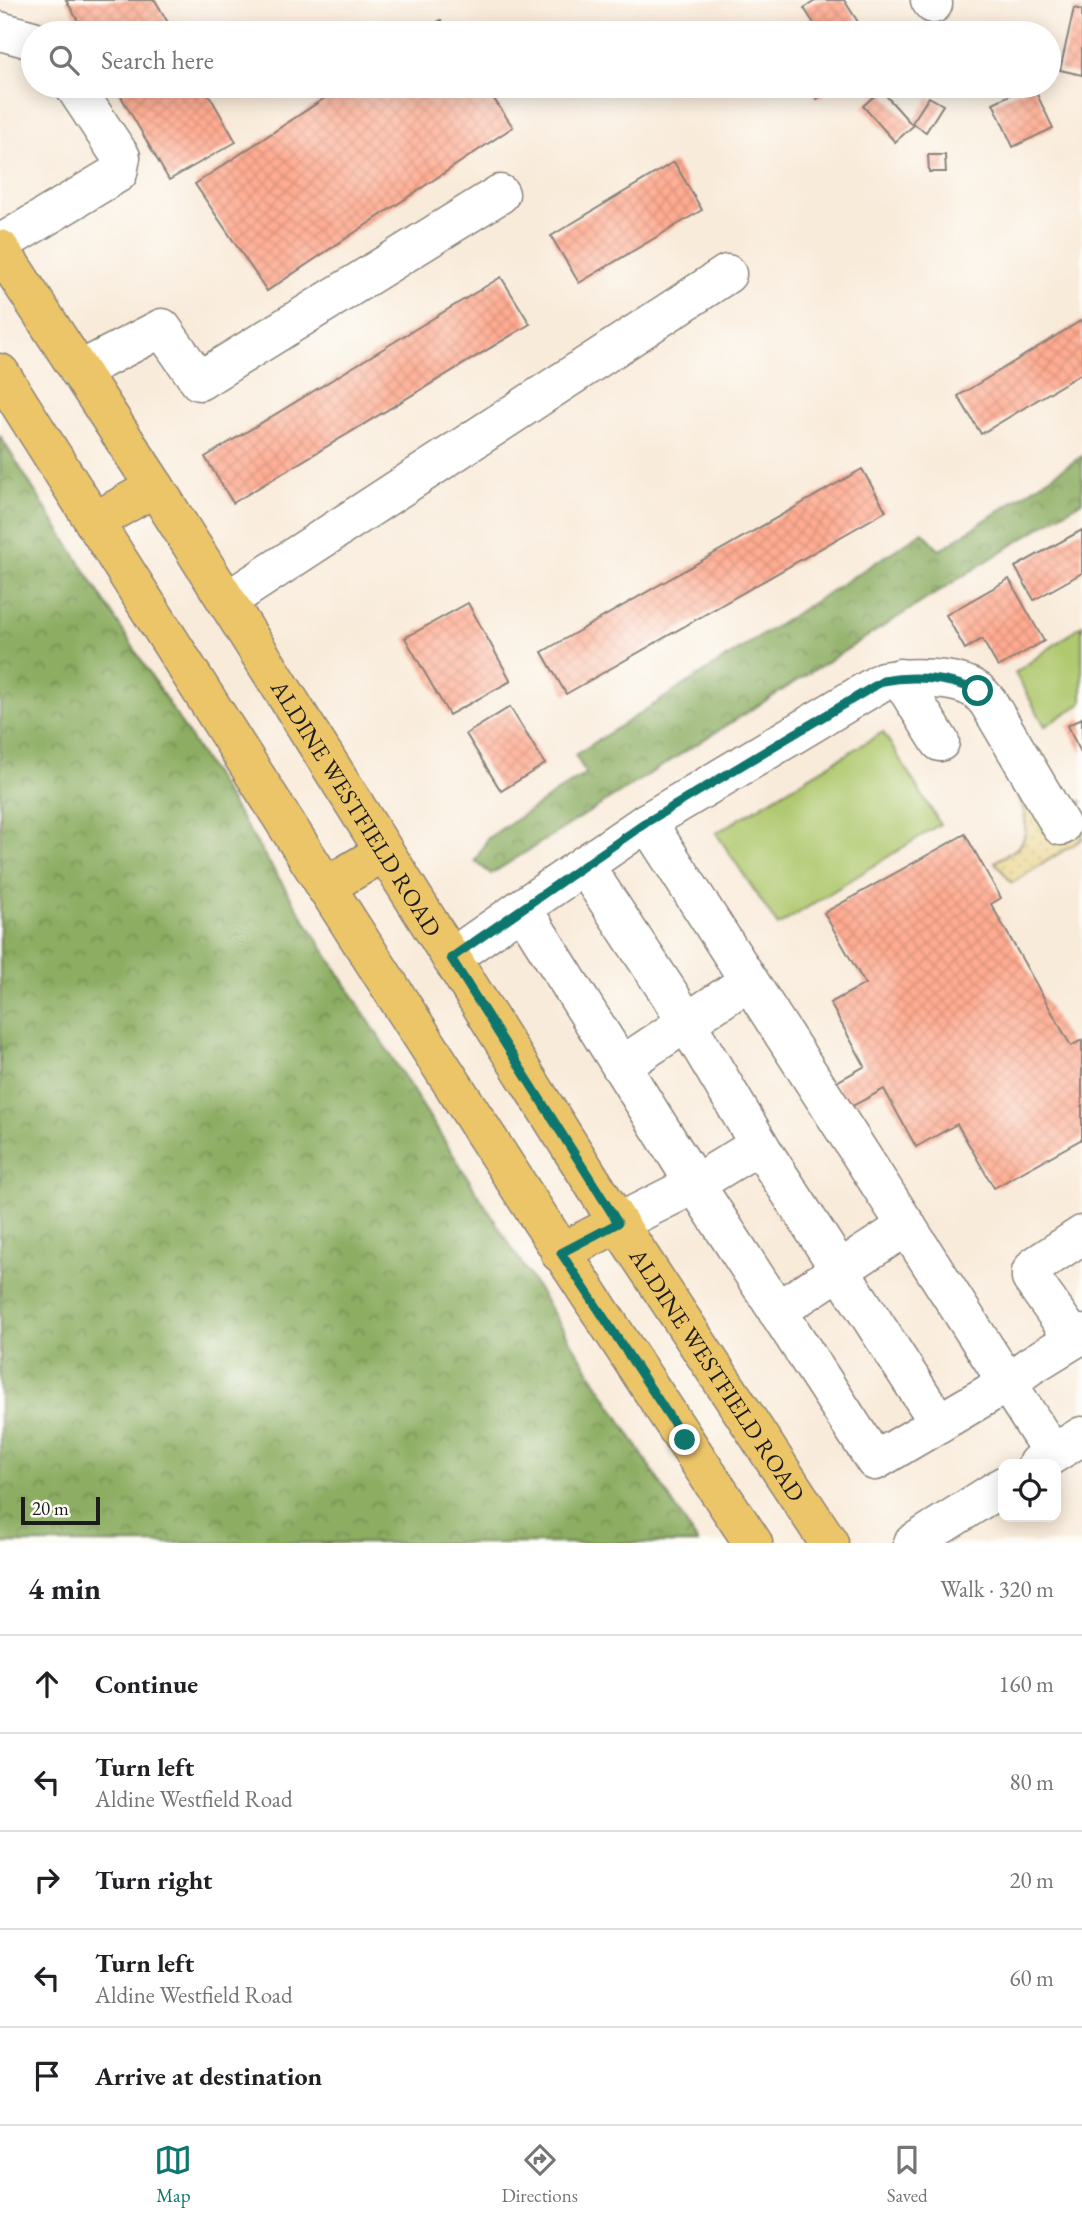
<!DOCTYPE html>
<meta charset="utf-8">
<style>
:root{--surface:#fff;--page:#f2f2f2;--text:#202124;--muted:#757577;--line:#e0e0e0;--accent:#0f766e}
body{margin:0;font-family:"EB Garamond",serif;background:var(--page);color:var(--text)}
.controls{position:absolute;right:21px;bottom:21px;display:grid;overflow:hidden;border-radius:14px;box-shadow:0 4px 18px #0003}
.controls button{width:63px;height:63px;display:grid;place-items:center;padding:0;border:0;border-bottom:2px solid var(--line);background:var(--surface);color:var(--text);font:35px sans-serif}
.scale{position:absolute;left:21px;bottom:18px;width:79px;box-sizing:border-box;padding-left:7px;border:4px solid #1c1c1c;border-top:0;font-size:19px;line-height:24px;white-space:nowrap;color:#1c1c1c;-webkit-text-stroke:5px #fdfcf7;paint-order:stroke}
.stop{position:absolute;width:21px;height:21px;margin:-16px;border:5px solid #0f766e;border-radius:50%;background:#fff}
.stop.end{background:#0f766e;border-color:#fff;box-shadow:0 2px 7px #0008}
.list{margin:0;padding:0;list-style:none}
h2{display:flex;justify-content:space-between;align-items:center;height:91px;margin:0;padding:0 28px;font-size:30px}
h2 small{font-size:23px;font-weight:400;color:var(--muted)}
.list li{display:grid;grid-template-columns:46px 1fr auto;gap:21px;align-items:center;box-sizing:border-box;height:98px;padding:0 28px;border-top:2px solid var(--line)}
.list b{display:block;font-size:26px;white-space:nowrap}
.list p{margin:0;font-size:23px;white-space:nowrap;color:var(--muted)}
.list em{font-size:23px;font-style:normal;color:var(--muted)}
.icon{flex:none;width:38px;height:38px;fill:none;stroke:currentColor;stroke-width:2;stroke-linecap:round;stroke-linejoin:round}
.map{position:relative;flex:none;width:1082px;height:1543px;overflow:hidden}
.search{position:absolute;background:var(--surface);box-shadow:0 4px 18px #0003;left:21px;right:21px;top:21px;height:77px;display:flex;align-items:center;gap:18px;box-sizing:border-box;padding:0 24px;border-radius:38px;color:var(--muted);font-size:26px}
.sheet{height:581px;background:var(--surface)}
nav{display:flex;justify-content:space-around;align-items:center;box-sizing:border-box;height:98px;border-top:2px solid var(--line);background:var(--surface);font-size:19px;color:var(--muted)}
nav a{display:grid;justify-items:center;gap:4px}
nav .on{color:var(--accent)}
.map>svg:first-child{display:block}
</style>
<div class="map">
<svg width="1082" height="1543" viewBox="0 0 1082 1543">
<defs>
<pattern id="forest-crowns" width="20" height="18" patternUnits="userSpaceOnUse" patternTransform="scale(1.75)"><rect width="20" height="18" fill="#8cad62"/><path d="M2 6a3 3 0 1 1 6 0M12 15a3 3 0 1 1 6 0" fill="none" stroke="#728c50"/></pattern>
<pattern id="sand-dots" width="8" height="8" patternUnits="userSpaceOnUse" patternTransform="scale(1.75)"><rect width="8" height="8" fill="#eeda9e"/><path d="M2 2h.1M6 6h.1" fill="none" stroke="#ccba88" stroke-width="1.8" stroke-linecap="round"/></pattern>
<pattern id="building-cross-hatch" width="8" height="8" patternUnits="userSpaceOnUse" patternTransform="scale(1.75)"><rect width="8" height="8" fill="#ffab91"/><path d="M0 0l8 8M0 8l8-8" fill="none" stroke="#da937c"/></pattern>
</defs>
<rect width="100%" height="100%" fill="#fdfcf7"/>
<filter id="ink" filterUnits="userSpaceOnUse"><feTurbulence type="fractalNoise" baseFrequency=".0143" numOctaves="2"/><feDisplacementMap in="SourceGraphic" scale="14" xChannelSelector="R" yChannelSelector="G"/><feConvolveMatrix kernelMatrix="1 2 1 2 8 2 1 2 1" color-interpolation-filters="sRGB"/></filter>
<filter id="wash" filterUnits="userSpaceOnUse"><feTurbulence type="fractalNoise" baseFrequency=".00686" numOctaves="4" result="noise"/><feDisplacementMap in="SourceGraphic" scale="28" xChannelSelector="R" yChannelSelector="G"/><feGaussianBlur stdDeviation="1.57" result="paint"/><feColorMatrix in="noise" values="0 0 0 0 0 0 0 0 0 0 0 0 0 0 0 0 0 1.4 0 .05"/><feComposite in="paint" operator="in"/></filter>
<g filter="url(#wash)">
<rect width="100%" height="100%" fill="#f9ebda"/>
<g fill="#b0c96f" stroke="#667246" stroke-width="2">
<polygon points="1082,625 1082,703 1045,726 1015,673"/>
<polygon points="883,732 940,824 778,926 716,833"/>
</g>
<g fill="url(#forest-crowns)" stroke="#54643f" stroke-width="2">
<polygon points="0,436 698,1543 0,1543"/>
<polygon points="1082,456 1082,501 491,874 475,861 488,838 586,773 575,755 923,532 940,550"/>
</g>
<path fill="url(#sand-dots)" stroke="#857b5d" stroke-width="2" d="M1012 778 1066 806 1082 801V839L1012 883 995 862C1002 857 1012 853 1018 847 1035 831 1019 795 1012 778Z"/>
<g id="blocks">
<g fill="url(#building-cross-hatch)">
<polygon points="66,0 155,0 174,33 85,33"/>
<polygon points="817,0 844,0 865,33 820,33 804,8"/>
<polygon points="1074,8 1082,10 1082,75 1060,70"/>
<polygon points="441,20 449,33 421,33"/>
<polygon points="115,86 204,86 236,142 169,180"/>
<polygon points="343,86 485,86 513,127 267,291 195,184"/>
<polygon points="808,86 837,86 817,99"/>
<polygon points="1029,86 1033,86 1053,128 1013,147 993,103"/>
<polygon points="881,90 913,126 895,142 863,106"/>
<polygon points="929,97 943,105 926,132 912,123"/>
<polygon points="928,155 945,155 946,172 929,172"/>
<polygon points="674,162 702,210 579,283 551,236"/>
<polygon points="501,277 530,324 233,503 205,457"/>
<polygon points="1082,320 1082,373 981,434 958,396"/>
<polygon points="862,469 886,511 566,694 542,652"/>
<polygon points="1082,530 1082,573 1034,600 1015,567"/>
<polygon points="1009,579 1044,641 998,667 982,639 965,649 946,615"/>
<polygon points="468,603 511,681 449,715 405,638"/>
<polygon points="510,707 545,764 501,791 466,734"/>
<polygon points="1082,718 1082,754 1067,726"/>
<polygon points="965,834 1001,898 991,904 1071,1046 1082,1040 1082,1139 994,1188 957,1124 916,1147 884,1089 849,1108 835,1083 865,1066 830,1003 865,984 824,913"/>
</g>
</g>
</g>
<g filter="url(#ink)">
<use href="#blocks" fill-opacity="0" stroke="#8a847b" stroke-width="2"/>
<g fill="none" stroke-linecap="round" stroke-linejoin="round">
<defs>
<g id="minor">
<polyline points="930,0 933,4"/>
<polyline points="0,31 33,40"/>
<polyline points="0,244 118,173 121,157 74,86"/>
<polyline points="79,371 162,328 199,381 500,194"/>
<polyline points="227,601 727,274"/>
<polyline points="900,678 940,742"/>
<path d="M647 822 883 681C907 677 955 676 976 690 981 693 984 698 988 702L1061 826"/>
<polyline points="584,865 670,995 763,1151 939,1423"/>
<polyline points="522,908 647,822 1053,1454"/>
<polyline points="451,958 522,908 695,1184 618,1223"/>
<polyline points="621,1066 749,981"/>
<polyline points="759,1145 695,1184 875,1461 1007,1383 1030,1366 1082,1334"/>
<polyline points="777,1311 907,1226"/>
<polyline points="1074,1339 1031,1278 1031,1272 1035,1266 1082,1235"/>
<polyline points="1037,1464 1082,1436"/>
<polyline points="913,1543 1003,1486"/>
</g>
<g id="major">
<path id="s1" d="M0 249 155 487 618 1223 829 1543"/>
<path d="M0 373C248 765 496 1157 753 1543"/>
<polyline points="94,522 155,487"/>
<polyline points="325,887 384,852"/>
<polyline points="560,1253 618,1223"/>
</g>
</defs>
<use href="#minor" stroke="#8a847b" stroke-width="41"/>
<use href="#major" stroke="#8a847b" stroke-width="41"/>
<use href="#minor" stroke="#fff" stroke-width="38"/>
<use href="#major" stroke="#edc569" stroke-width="38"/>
</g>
</g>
<g fill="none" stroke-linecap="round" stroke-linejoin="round" filter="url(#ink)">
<path stroke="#0f766e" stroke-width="9" d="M685 1440 561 1253 618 1223 451 958 647 822 883 681C914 675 949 678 978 691"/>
</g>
<g text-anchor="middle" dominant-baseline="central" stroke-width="6" stroke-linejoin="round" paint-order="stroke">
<g font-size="24" fill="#1c1c1c" stroke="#fdfcf7">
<text stroke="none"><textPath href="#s1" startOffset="663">ALDINE WESTFIELD ROAD</textPath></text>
<text stroke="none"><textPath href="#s1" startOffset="1335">ALDINE WESTFIELD ROAD</textPath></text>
</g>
</g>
</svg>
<div class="controls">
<button><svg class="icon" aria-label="locate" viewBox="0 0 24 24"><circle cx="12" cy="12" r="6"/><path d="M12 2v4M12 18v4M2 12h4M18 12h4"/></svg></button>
</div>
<div class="scale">20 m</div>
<div class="stop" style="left:978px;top:691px"></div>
<div class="stop end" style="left:685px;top:1440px"></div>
<div class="search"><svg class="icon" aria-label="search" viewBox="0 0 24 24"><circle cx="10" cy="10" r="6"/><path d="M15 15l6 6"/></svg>Search here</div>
</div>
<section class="sheet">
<h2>4 min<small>Walk · 320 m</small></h2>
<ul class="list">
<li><svg class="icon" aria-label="ahead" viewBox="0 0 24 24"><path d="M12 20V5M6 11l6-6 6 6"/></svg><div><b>Continue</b></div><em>160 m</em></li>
<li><svg class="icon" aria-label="left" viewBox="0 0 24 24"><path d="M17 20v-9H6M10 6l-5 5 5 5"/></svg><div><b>Turn left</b><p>Aldine Westfield Road</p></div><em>80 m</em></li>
<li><svg class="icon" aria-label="right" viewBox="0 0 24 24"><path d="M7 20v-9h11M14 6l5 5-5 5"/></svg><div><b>Turn right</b></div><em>20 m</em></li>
<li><svg class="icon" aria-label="left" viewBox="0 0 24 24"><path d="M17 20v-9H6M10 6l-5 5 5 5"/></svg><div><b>Turn left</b><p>Aldine Westfield Road</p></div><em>60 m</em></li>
<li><svg class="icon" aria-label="arrive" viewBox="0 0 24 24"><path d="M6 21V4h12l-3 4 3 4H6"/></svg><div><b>Arrive at destination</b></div></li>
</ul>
</section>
<nav>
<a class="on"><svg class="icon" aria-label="map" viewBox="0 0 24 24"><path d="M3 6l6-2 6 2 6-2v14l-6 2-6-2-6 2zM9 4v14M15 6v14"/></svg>Map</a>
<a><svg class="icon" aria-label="directions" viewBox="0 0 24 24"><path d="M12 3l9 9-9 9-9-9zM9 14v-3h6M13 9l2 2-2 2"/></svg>Directions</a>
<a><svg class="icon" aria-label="saved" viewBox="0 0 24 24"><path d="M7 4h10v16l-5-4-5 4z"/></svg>Saved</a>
</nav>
